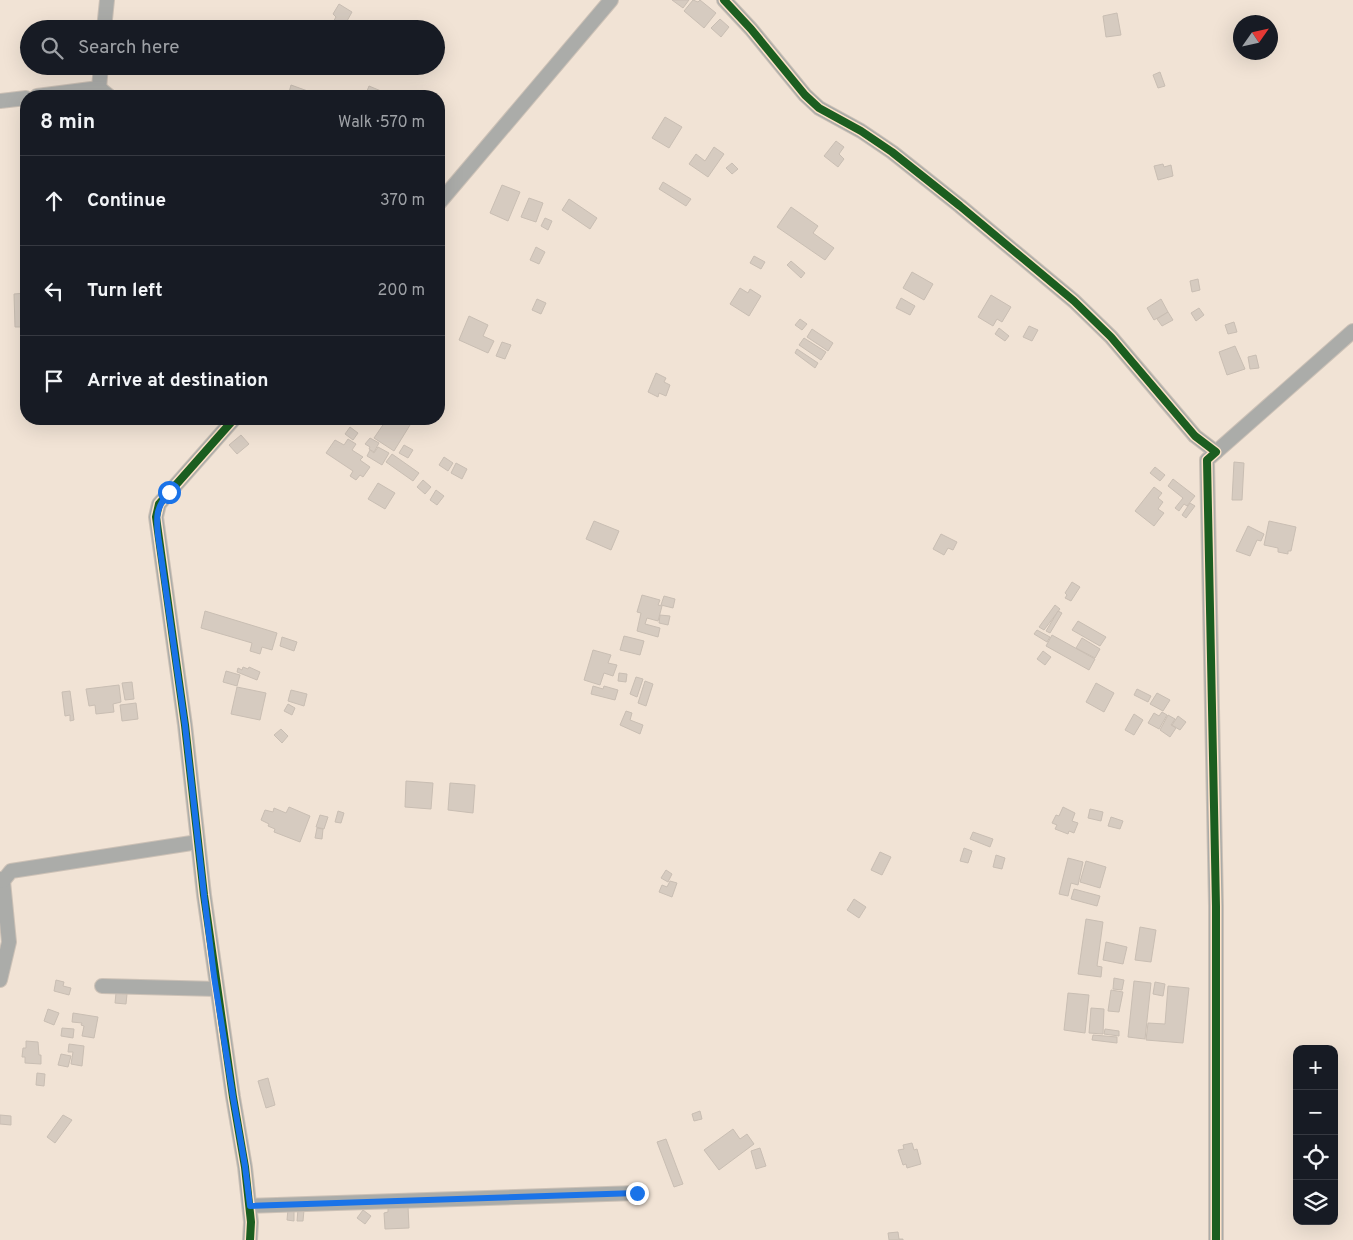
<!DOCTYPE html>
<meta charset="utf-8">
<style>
:root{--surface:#171b24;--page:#242831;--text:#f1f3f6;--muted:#9ea1a6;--line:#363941}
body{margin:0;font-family:Overpass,sans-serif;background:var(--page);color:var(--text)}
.controls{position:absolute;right:15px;bottom:15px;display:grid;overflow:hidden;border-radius:10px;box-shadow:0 5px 20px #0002}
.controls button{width:45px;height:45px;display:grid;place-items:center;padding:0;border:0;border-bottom:1px solid var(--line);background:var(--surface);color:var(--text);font:25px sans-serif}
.compass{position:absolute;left:1233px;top:15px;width:45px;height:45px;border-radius:50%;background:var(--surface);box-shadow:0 5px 20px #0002;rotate:56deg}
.stop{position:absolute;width:15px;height:15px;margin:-11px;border:4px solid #1a73e8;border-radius:50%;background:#fff}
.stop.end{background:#1a73e8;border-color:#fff;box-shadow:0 1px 5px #0008}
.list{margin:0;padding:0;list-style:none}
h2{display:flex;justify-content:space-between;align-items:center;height:65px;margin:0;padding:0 20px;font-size:21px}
h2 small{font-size:16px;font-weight:400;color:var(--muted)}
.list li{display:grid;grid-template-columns:32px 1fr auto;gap:15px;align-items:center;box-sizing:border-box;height:90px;padding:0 20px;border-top:1px solid var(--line)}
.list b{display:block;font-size:19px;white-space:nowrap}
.list em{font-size:16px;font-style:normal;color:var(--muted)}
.icon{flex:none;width:28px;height:28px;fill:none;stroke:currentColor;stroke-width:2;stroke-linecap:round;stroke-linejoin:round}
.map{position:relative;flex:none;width:1353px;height:1240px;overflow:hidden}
.search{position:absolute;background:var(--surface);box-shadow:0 5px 20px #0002;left:20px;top:20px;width:425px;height:55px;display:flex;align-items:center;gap:12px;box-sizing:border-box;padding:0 18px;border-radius:28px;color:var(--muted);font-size:19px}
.panel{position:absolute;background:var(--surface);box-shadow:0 5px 20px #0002;left:20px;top:90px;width:425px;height:335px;border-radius:20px}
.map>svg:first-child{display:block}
</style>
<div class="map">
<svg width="1353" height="1240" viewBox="0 0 1353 1240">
<rect width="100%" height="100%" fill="#f1e3d5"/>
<g fill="#d6cbc0" stroke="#c9beb3">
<polygon points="672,0 689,0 683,8"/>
<polygon points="693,0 698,2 700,0 716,13 704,28 684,11"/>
<polygon points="339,4 352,12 343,28 333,22 336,17 333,14"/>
<polygon points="1117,13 1121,35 1106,37 1103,16"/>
<polygon points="720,19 729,27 721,37 711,28"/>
<polygon points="1160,72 1165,86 1158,88 1153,75"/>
<polygon points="291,85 316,94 317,91 326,94 325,96 288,96"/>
<polygon points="369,86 393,96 365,96"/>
<polygon points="665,117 682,127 669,148 652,138"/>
<polygon points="836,141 844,147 839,154 844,159 838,167 824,156"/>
<polygon points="714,147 724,154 708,177 689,164 696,154 705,161"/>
<polygon points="732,163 738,169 732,174 726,168"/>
<polygon points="1163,164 1164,167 1171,165 1173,176 1158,180 1154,166"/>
<polygon points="663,182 691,199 686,206 659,189"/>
<polygon points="502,185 520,192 508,221 490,213"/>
<polygon points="529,198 543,203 536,222 521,217"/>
<polygon points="569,199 597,218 590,229 562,210"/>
<polygon points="791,207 818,226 813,233 834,248 825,260 777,227"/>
<polygon points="545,218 552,221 548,230 541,226"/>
<polygon points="536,247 545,252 539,264 530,260"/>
<polygon points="754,256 765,262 761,269 750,263"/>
<polygon points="791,261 805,273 801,278 787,265"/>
<polygon points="912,272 933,284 924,300 903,288"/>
<polygon points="1198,279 1200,290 1192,292 1190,281"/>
<polygon points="740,288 748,293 750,289 761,296 749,316 730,304"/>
<polygon points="26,293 26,327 15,327 14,294"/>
<polygon points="991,295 1011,307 1002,322 997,319 993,326 978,317"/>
<polygon points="901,298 915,306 910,315 896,308"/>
<polygon points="537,299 546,303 541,314 532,310"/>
<polygon points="1161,299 1168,312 1154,320 1147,308"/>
<polygon points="1199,308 1204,315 1196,321 1191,313"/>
<polygon points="1168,312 1173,320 1162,326 1157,319"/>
<polygon points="469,316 488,325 483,336 494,341 488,353 459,340"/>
<polygon points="800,319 807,324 802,330 795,325"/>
<polygon points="1234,322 1237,332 1228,334 1225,325"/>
<polygon points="1029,326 1038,330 1032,341 1023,337"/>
<polygon points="999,328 1009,336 1005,341 995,334"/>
<polygon points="812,329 833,343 828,351 807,337"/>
<polygon points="804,338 826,352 821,360 799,345"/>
<polygon points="502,342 511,345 505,359 496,356"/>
<polygon points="1235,346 1245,369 1227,375 1219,352"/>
<polygon points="797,349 818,363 815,368 795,353"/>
<polygon points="1256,355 1259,368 1250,369 1248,357"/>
<polygon points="656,373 666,378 664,382 670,385 666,396 659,393 658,397 648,392"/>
<polygon points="387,419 400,419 410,425 394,451 374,438"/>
<polygon points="350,427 358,433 353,440 345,434"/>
<polygon points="241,435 249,444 237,454 229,445"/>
<polygon points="370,438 379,443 374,452 369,449 370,447 365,444"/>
<polygon points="348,439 356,444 352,450 363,457 360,460 370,467 363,477 360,475 356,480 350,476 353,471 326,453 335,440 344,445"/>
<polygon points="404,445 413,450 408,458 399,453"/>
<polygon points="378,447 389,453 382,465 367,456 370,450 374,453"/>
<polygon points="392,454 419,473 413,481 386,462"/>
<polygon points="444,457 453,463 448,471 439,465"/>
<polygon points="1234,462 1244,463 1242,500 1232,500"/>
<polygon points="456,463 467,469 462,479 451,473"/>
<polygon points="1155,467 1165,475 1160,481 1150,473"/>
<polygon points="1173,479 1195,496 1187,506 1184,504 1179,511 1175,508 1183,498 1168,486"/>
<polygon points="423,480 431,487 425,494 417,487"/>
<polygon points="378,483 395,493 385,509 368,499"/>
<polygon points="1154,487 1162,493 1158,498 1163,502 1158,509 1164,513 1154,526 1135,511"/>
<polygon points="436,490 444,496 437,505 430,500"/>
<polygon points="1190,503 1195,506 1186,518 1182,515"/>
<polygon points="594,521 619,531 611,550 586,539"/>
<polygon points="1269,521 1296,527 1291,551 1288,551 1288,554 1278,552 1278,548 1264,545"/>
<polygon points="1248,526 1264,534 1261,541 1257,540 1250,556 1236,551"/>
<polygon points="941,534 957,542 953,550 948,548 944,555 933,549"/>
<polygon points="1072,582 1080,587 1071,601 1065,598 1067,595 1065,593"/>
<polygon points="642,595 660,600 658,605 662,606 658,621 647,618 645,624 660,628 658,637 637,631 641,613 637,612"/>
<polygon points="664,596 675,599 673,608 661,605"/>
<polygon points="1055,605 1060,609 1044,630 1039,627"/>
<polygon points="205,611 277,633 272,650 262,647 260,654 250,651 252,643 201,628"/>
<polygon points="1058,611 1062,613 1050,633 1046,631"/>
<polygon points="660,615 670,616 668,625 659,623"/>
<polygon points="1078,621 1106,637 1100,646 1072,630"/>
<polygon points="1037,630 1050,637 1047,642 1034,634"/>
<polygon points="1052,635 1095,659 1089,670 1046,646"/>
<polygon points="624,636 644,641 640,655 620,650"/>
<polygon points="282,637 297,642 294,651 280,646"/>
<polygon points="1082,638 1100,649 1095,658 1076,648"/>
<polygon points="593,650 611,655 608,663 617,665 613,676 604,673 600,685 584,680"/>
<polygon points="1043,651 1051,657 1045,665 1037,659"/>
<polygon points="243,667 248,669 249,667 260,672 257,680 237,672 238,668 242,670"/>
<polygon points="226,671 240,675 237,686 223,682"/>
<polygon points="619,673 627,674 626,682 618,681"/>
<polygon points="636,677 643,679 637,697 630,694"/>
<polygon points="645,681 653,684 646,706 638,703"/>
<polygon points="132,682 134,699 125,700 122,683"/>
<polygon points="1096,683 1114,693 1104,712 1086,702"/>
<polygon points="119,685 121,702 113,704 114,712 96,714 95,705 89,706 86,689"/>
<polygon points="593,686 603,689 604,686 618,690 615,700 591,694"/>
<polygon points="237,687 266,693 260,720 231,714"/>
<polygon points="1137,689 1151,696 1148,702 1134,695"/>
<polygon points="291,690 307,694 304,706 288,701"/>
<polygon points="70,691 74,720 70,721 70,715 65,716 62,692"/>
<polygon points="1157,693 1170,700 1163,711 1150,704"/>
<polygon points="136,703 138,719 122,721 120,705"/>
<polygon points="288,704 295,708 292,715 284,711"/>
<polygon points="626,711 632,713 630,720 643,725 640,734 620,725"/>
<polygon points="1162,712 1167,715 1159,729 1148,723 1154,713 1159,716"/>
<polygon points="1134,714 1143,720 1134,735 1125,730"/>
<polygon points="1168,715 1175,719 1171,725 1176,728 1170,737 1160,730"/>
<polygon points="1178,716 1186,722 1180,730 1172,725"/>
<polygon points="281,729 288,736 282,743 274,735"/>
<polygon points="406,781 433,783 431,809 405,807"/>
<polygon points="450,783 475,785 473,813 448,810"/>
<polygon points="289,807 310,816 300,842 274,832 275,829 268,826 269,824 261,820 265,810 273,812 274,808 286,813"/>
<polygon points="1063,807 1075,813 1072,821 1078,823 1074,833 1069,831 1068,834 1055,829 1057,825 1052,823 1056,815 1059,816"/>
<polygon points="1090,809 1103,812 1101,821 1088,818"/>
<polygon points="338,811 344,813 341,823 335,822"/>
<polygon points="320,815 328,817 324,829 316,827"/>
<polygon points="1111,817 1123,821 1120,829 1108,826"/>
<polygon points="317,828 323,829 322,839 315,838"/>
<polygon points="973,832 993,839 990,847 970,839"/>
<polygon points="964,848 972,851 968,863 960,861"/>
<polygon points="880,852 891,857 882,875 871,870"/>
<polygon points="996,855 1005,858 1002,869 993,867"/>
<polygon points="1068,858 1083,862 1078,885 1071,883 1068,896 1059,894"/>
<polygon points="1086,861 1106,867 1100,888 1080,882"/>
<polygon points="666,870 672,874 668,882 661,878"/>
<polygon points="670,881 677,883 672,897 659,892 662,885 667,887"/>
<polygon points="1074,889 1100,896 1097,906 1071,899"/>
<polygon points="854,899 866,907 859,918 847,910"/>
<polygon points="1086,919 1103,922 1097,966 1102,967 1101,977 1078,974"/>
<polygon points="1140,927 1156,930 1151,962 1135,960"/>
<polygon points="1106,942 1127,947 1123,964 1103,960"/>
<polygon points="1114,978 1124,980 1122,990 1113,989"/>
<polygon points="56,980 64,982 63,986 71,988 69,995 54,991"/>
<polygon points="1134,981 1151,983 1145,1039 1128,1037"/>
<polygon points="1155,982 1165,984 1163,996 1153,994"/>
<polygon points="1168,986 1189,988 1183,1043 1146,1040 1148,1023 1165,1024"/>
<polygon points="1111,990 1123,992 1119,1012 1108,1011"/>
<polygon points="116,993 127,994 126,1004 115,1003"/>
<polygon points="1068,993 1089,995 1085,1033 1064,1030"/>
<polygon points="1091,1008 1104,1009 1103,1034 1089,1033"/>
<polygon points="48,1009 59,1013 54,1025 44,1021"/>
<polygon points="73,1013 98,1017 94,1038 82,1036 84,1026 81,1025 82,1023 72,1022"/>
<polygon points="62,1028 74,1029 73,1038 61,1036"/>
<polygon points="1105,1029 1119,1031 1119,1036 1104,1034"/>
<polygon points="1093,1035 1117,1037 1117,1043 1092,1040"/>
<polygon points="26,1041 38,1042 39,1055 41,1055 41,1064 25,1063 25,1057 22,1057 23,1048 26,1048"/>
<polygon points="69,1044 84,1046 82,1066 71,1064 73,1052 68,1052"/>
<polygon points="61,1054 71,1056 68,1067 58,1065"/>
<polygon points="37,1073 45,1074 44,1086 36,1085"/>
<polygon points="268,1078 275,1105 266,1108 258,1081"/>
<polygon points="700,1111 702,1119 694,1121 692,1114"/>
<polygon points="0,1115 11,1116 11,1125 0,1124"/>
<polygon points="63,1115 72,1120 55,1143 47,1137"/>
<polygon points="733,1129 740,1139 747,1134 754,1144 719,1170 704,1150"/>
<polygon points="666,1139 683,1184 674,1187 657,1142"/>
<polygon points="912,1143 914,1150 917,1149 921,1164 907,1168 906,1164 903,1165 898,1150 904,1149 903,1145"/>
<polygon points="760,1148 766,1166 756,1169 751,1151"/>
<polygon points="408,1206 409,1228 385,1229 384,1213 388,1212 388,1207"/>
<polygon points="288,1209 294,1209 294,1221 287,1220"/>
<polygon points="298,1209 304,1210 303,1221 297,1221"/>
<polygon points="363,1210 371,1216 365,1224 357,1218"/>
<polygon points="898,1232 899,1239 903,1239 903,1240 889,1240 888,1233"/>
</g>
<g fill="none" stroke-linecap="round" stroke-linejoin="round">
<defs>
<g id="minor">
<polyline points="724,0 751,29 805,95 819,108 861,131 892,152 960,206 1074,301 1111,337 1195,436 1216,452 1207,460 1216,906 1216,1240"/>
<polyline points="104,29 107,0"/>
<polyline points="99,88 101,66"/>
<polyline points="37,96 99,88 109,96"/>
<polyline points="0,101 26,98"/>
<polyline points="439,203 611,0"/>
<polyline points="234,419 159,504 156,517 185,725 204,895 233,1097 245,1167 251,1222 250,1240"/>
<polyline points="1216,452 1353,331"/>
<polyline points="0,879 3,881 9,942 0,980"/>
<polyline points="3,881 11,871 198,842"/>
<polyline points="102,986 217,989"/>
<polyline points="250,1206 637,1193"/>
</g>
</defs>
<use href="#minor" stroke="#ccc1b6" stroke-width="16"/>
<use href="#minor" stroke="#abaca9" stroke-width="14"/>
<defs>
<g id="cycleway">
<polyline points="724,0 751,29 805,95 819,108 861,131 892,152 960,206 1074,301 1111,337 1195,436 1216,452 1207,460 1216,906 1216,1240"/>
<polyline points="234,419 159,504 156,517 185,725 204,895 233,1097 245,1167 251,1222 250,1240"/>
</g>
</defs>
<use href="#cycleway" stroke="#fee3c8" stroke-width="11"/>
<use href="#cycleway" stroke="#1b5e20" stroke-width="8"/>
</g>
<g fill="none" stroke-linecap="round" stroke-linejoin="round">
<path stroke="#1a73e8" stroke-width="6" d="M169 492C156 508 156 516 158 535L185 725 204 895 214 976 233 1097 245 1166 250 1206 637 1193"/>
</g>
</svg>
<div class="controls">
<button>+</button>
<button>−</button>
<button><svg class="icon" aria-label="locate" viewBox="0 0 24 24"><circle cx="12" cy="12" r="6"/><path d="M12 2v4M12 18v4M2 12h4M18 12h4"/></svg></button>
<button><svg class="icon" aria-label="layers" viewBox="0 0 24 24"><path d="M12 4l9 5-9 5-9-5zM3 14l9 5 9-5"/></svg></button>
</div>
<svg class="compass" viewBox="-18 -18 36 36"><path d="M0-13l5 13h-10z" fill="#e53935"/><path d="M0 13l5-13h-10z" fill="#9ea1a6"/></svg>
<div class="stop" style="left:169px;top:492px"></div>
<div class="stop end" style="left:637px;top:1193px"></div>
<div class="search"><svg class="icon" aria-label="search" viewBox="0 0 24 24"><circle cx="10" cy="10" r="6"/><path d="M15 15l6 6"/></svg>Search here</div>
<section class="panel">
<h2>8 min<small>Walk · 570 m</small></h2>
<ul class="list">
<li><svg class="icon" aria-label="ahead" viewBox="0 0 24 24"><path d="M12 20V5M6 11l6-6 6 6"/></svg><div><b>Continue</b></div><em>370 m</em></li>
<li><svg class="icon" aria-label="left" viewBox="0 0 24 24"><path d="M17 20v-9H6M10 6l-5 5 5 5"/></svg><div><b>Turn left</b></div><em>200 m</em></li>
<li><svg class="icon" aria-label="arrive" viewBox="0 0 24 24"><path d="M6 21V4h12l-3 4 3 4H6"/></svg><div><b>Arrive at destination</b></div></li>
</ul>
</section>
</div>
